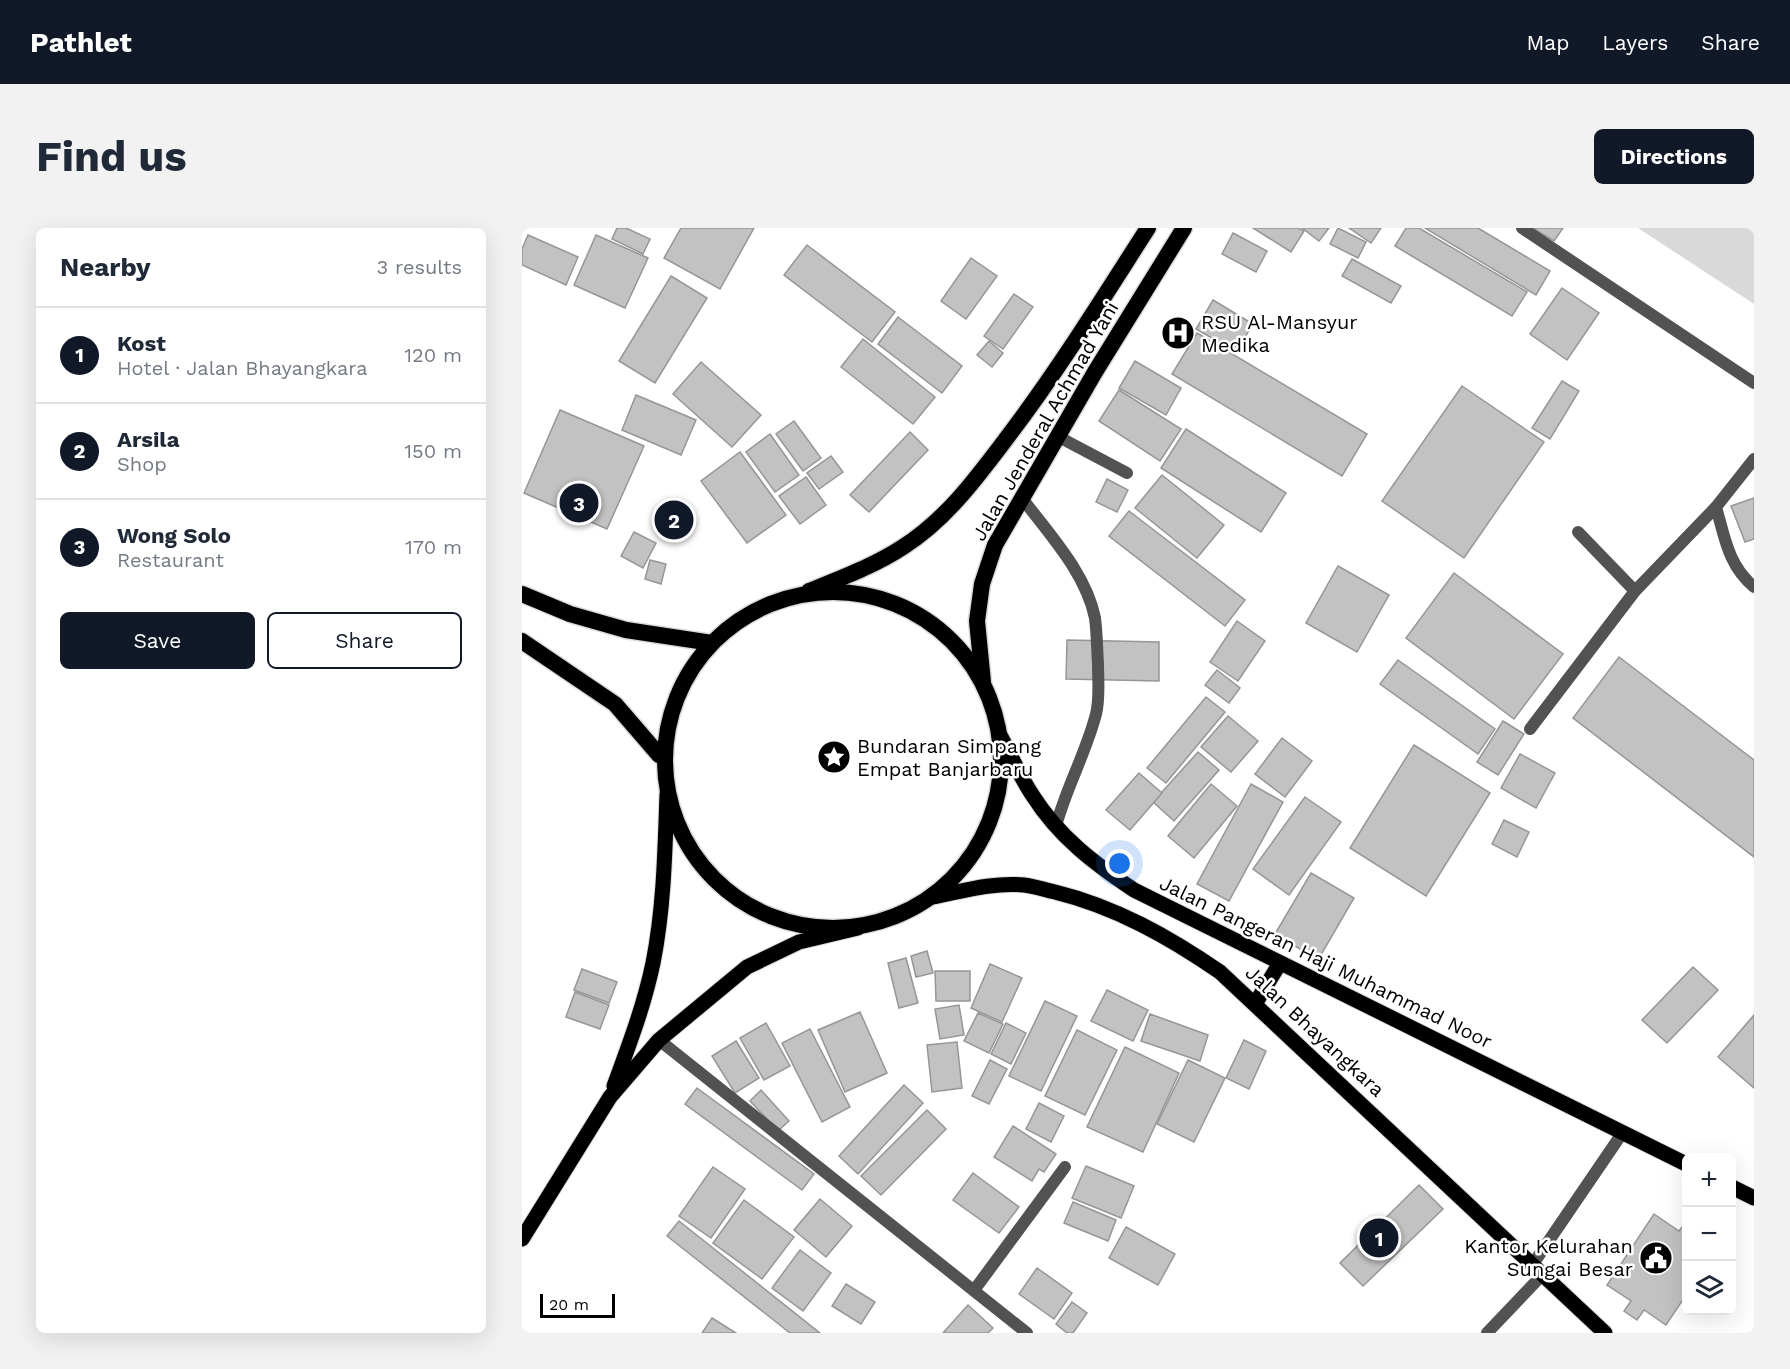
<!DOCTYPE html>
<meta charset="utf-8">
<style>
:root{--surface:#fff;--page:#f2f2f3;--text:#1f2937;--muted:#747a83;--line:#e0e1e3;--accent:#111827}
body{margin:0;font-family:"Work Sans",sans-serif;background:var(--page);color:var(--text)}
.controls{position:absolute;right:18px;bottom:18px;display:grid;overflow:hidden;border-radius:9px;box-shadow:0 6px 24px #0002}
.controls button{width:54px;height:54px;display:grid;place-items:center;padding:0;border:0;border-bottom:2px solid var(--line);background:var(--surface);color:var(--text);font:30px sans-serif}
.scale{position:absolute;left:18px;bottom:15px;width:75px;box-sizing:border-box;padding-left:6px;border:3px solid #000;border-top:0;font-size:16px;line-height:21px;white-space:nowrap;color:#000;-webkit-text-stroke:4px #fff;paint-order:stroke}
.you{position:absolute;left:598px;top:636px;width:21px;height:21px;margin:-15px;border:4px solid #fff;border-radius:50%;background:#1a73e8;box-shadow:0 0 0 9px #1a73e833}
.badge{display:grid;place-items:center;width:39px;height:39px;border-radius:50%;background:var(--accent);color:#fff;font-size:20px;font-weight:700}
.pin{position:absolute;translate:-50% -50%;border:3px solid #fff;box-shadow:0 2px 6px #0006}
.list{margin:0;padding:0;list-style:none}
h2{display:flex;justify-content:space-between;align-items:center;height:78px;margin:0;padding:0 24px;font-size:26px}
h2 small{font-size:20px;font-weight:400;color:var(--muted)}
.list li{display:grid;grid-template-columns:39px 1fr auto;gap:18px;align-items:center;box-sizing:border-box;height:96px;padding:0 24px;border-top:2px solid var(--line)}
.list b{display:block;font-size:22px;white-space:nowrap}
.list p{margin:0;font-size:20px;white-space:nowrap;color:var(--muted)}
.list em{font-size:20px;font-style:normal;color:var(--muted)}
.actions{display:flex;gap:12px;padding:18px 24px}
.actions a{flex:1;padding:14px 0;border:2px solid var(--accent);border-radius:9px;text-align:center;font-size:21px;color:var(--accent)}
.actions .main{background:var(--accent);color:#fff}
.icon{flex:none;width:33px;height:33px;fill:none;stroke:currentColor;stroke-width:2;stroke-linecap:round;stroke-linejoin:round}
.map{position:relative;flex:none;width:1232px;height:1105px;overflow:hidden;border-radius:9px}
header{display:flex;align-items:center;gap:36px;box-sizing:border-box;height:84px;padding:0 30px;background:var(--accent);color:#fff}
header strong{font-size:28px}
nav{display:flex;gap:33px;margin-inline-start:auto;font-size:21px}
.intro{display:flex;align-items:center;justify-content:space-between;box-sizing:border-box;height:144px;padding:0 36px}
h1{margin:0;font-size:42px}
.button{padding:15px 27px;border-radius:9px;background:var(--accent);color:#fff;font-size:21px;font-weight:700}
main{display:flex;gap:36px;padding:0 36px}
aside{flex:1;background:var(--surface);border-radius:9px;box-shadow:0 6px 24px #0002}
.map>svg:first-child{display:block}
</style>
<header>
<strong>Pathlet</strong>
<nav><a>Map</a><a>Layers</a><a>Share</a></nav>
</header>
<div class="intro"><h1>Find us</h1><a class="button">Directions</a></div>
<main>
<aside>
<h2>Nearby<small>3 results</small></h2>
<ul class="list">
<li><span class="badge">1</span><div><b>Kost</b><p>Hotel · Jalan Bhayangkara</p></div><em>120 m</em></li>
<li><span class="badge">2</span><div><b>Arsila</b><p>Shop</p></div><em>150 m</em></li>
<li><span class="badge">3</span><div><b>Wong Solo</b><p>Restaurant</p></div><em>170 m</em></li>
</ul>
<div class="actions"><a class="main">Save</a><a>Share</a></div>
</aside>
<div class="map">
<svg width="1232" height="1105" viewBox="0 0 1232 1105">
<rect width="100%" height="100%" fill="#fff"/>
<polygon fill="#d9d9d9" points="1116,0 1232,0 1232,76"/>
<g fill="#c2c2c2" stroke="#969696" stroke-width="1.5">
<polygon points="95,0 104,0 128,11 121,26 90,11"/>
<polygon points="159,0 232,0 198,61 142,30"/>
<polygon points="731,0 776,0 782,3 769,24"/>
<polygon points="780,0 807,0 797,13"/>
<polygon points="816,0 844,14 836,30 808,16"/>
<polygon points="827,0 859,0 849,15"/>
<polygon points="884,0 897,0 1005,64 990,88 873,18"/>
<polygon points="903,0 956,0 1028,43 1014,67"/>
<polygon points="1011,0 1041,0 1032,13"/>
<polygon points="711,5 745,23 734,44 700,26"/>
<polygon points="6,7 56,29 44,57 0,37 0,21"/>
<polygon points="74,7 126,30 103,80 52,57"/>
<polygon points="285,17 373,84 350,114 262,47"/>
<polygon points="449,30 475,48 444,91 419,73"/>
<polygon points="830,31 879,58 869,75 820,48"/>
<polygon points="149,48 185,70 133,155 97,133"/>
<polygon points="1040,60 1077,85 1045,132 1008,106"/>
<polygon points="492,66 511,79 481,121 462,108"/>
<polygon points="691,72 731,96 714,124 674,101"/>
<polygon points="376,89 440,138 420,165 356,116"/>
<polygon points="675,105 845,206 820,248 650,146"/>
<polygon points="341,111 413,169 391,196 319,139"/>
<polygon points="467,113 481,125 470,139 455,127"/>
<polygon points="613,133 659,160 644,187 597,160"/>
<polygon points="179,134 239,187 210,219 151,166"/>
<polygon points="1040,153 1057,163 1028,211 1010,200"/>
<polygon points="940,158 1022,214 942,330 860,273"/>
<polygon points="597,162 659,201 638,233 577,193"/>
<polygon points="114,167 174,192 159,227 100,202"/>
<polygon points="38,182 122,218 85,301 2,265"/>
<polygon points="272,193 299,230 281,243 254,206"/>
<polygon points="664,201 764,265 739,304 639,240"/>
<polygon points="388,204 406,222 347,284 328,267"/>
<polygon points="248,206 277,247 253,264 224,224"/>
<polygon points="218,224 264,287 225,315 179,253"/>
<polygon points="309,228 321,244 297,261 285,245"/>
<polygon points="640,247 702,297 675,330 613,280"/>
<polygon points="284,249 304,277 278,296 257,268"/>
<polygon points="585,251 606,262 595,284 574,274"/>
<polygon points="1232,270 1232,311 1223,314 1209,278"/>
<polygon points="607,283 723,372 703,398 587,308"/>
<polygon points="112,304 134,315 121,340 99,328"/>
<polygon points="128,332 144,336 139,356 123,351"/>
<polygon points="816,338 867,367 835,424 784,395"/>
<polygon points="932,345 1041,426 992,491 884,410"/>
<polygon points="715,393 743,413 716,453 688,434"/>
<polygon points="545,412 637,414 637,453 544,451"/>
<polygon points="1097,429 1232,532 1232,629 1051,490"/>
<polygon points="876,432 973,501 956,526 858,456"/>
<polygon points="695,442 718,460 707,475 683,457"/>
<polygon points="684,469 703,484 644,555 625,540"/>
<polygon points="706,488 736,513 709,544 679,519"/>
<polygon points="981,493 1002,506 976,547 955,534"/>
<polygon points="760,510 790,533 763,569 733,546"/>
<polygon points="892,517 968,565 904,668 828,620"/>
<polygon points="676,524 697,542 652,593 631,574"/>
<polygon points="998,526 1033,545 1014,580 979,560"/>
<polygon points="617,545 640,565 608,602 584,582"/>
<polygon points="689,556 715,578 672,630 646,608"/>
<polygon points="729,556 761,574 707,673 675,656"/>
<polygon points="783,569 819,594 767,667 731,641"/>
<polygon points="982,592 1007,604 995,629 970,616"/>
<polygon points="789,645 832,670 796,732 753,706"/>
<polygon points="405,723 411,745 394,749 389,728"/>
<polygon points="384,730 396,775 377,780 366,735"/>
<polygon points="468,736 500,750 480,794 449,780"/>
<polygon points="1171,739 1196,762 1145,815 1120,792"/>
<polygon points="60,741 95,754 87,775 52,762"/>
<polygon points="413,743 448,743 448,773 414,773"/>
<polygon points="585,762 626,782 611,813 569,793"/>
<polygon points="53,764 87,777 78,801 44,789"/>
<polygon points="523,773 555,788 519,863 487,848"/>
<polygon points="437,777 442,807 418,811 413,781"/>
<polygon points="338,784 365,845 323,864 296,802"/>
<polygon points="456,785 481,796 467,825 442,813"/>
<polygon points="628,786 686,807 678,833 619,813"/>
<polygon points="1232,787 1232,860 1196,829"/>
<polygon points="244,795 268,838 242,852 218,810"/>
<polygon points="484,795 504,805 489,836 469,826"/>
<polygon points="288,801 328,879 300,894 260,815"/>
<polygon points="555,802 595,822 563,887 523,868"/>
<polygon points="722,812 744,823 727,861 704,850"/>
<polygon points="214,813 237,850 213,865 190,828"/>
<polygon points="435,814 440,860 410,864 405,817"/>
<polygon points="603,819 657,845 621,924 565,899"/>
<polygon points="468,832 485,841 467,876 450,868"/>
<polygon points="666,832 703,850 672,914 635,896"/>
<polygon points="382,857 401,875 336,946 317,928"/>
<polygon points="175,860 292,946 280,962 163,876"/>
<polygon points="239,862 267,893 256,903 228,873"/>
<polygon points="517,875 542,888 529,914 504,901"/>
<polygon points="405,882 424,901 359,967 339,948"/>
<polygon points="491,898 534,926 522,944 517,941 510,953 472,929"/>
<polygon points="564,938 612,958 599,990 550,970"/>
<polygon points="191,939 223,961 189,1010 157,988"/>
<polygon points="451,945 497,979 477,1005 431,972"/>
<polygon points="897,957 921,981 841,1058 818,1035"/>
<polygon points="298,971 330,998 304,1029 272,1002"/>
<polygon points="222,972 272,1009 240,1051 191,1015"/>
<polygon points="551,974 594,992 586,1013 542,995"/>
<polygon points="1132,986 1157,1003 1160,999 1164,1002 1164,1067 1144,1097 1122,1082 1115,1092 1102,1083 1109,1073 1085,1057"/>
<polygon points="157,993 298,1105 268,1105 145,1008"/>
<polygon points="604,999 653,1026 636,1057 587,1030"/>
<polygon points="278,1022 309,1045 281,1083 250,1060"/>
<polygon points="515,1040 550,1065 532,1091 497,1066"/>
<polygon points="324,1056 353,1074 339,1096 310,1078"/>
<polygon points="550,1074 565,1085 551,1105 545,1105 534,1096"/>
<polygon points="446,1077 471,1100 466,1105 421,1105"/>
<polygon points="190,1090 214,1105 180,1105"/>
</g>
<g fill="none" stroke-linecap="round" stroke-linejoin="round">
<defs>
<g id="primary">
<path d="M478 507C489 527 498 549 511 568 537 609 573 636 612 662L1164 936"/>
<path d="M411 669C441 663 471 654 502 657 512 658 523 662 533 664 594 679 647 709 698 744L1083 1105"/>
<polyline points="733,776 758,735"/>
<path d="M92 858C107 817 122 778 131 735 142 680 143 622 145 566"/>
<polyline points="1210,959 1232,970"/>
<polyline points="0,1011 88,869 137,812 225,739 277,714 336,700"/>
</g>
<g id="trunk">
<path d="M287 363C319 350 352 338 381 319 425 291 456 248 487 207 537 141 581 70 626 0"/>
<circle cx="311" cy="532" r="168"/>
<polyline points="0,366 48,386 104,402 190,415"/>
<polyline points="0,413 93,476 137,527"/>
<polyline points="461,454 455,393 460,356 473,317 573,144 662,0"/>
</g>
</defs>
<use href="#primary" stroke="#dbdbdb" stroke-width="17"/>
<use href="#trunk" stroke="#dbdbdb" stroke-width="19"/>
<g stroke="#525252" stroke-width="12">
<polyline points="535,208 605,245"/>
<path d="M500 270C527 306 564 345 573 390 575 405 575 421 576 436 576 452 578 471 574 486 564 525 544 560 534 598"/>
<polyline points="1056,304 1113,363"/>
<polyline points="1008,501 1113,363 1194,279"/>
</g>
<g stroke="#525252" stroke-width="12">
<polyline points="1000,0 1232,155"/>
<path d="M1232 231 1194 279C1203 310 1206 337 1232 359"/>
<polyline points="137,812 505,1105"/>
<polyline points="1011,1036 1101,904"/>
<polyline points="453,1061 543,939"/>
<polyline points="965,1105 1021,1046"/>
</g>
<use href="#primary" stroke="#000" stroke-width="15"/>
<use href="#trunk" stroke="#000" stroke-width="16"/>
</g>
<defs>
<symbol id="hospital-disc" viewBox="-11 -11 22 22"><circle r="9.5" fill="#000" stroke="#fff"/><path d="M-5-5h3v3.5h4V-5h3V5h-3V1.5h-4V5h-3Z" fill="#fff"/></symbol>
<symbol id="sight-disc" viewBox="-11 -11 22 22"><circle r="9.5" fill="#000" stroke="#fff"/><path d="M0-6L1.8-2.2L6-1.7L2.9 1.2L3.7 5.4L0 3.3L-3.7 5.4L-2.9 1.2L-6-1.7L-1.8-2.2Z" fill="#fff"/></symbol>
<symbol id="civic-disc" viewBox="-11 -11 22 22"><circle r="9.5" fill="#000" stroke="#fff"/><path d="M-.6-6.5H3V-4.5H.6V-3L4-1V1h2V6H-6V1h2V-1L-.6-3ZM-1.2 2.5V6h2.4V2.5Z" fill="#fff"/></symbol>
</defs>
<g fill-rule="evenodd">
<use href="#hospital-disc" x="637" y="86" width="38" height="38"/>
<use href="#sight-disc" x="293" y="510" width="38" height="38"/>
<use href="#civic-disc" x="1115" y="1011" width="38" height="38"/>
</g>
<g text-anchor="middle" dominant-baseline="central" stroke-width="5" stroke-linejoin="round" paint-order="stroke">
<g font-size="20" fill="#000" stroke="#fff" text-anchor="start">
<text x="679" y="94">RSU Al-Mansyur<tspan x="679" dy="23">Medika</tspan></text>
<text x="335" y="518">Bundaran Simpang<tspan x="335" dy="23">Empat Banjarbaru</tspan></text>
<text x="1111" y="1018" text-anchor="end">Kantor Kelurahan<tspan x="1111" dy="23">Sungai Besar</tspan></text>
</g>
<g font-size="20" fill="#000" stroke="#fff">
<text transform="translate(523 193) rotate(-60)">Jalan Jenderal Achmad Yani</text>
<text transform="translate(804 734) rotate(26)">Jalan Pangeran Haji Muhammad Noor</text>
<text transform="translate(793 803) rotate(43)">Jalan Bhayangkara</text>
</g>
</g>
</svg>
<div class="controls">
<button>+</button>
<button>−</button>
<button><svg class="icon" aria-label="layers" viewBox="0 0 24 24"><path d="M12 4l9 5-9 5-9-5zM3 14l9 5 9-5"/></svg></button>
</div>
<div class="scale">20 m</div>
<div class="you"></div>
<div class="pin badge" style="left:857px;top:1010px">1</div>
<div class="pin badge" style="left:152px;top:292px">2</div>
<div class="pin badge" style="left:57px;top:275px">3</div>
</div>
</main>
